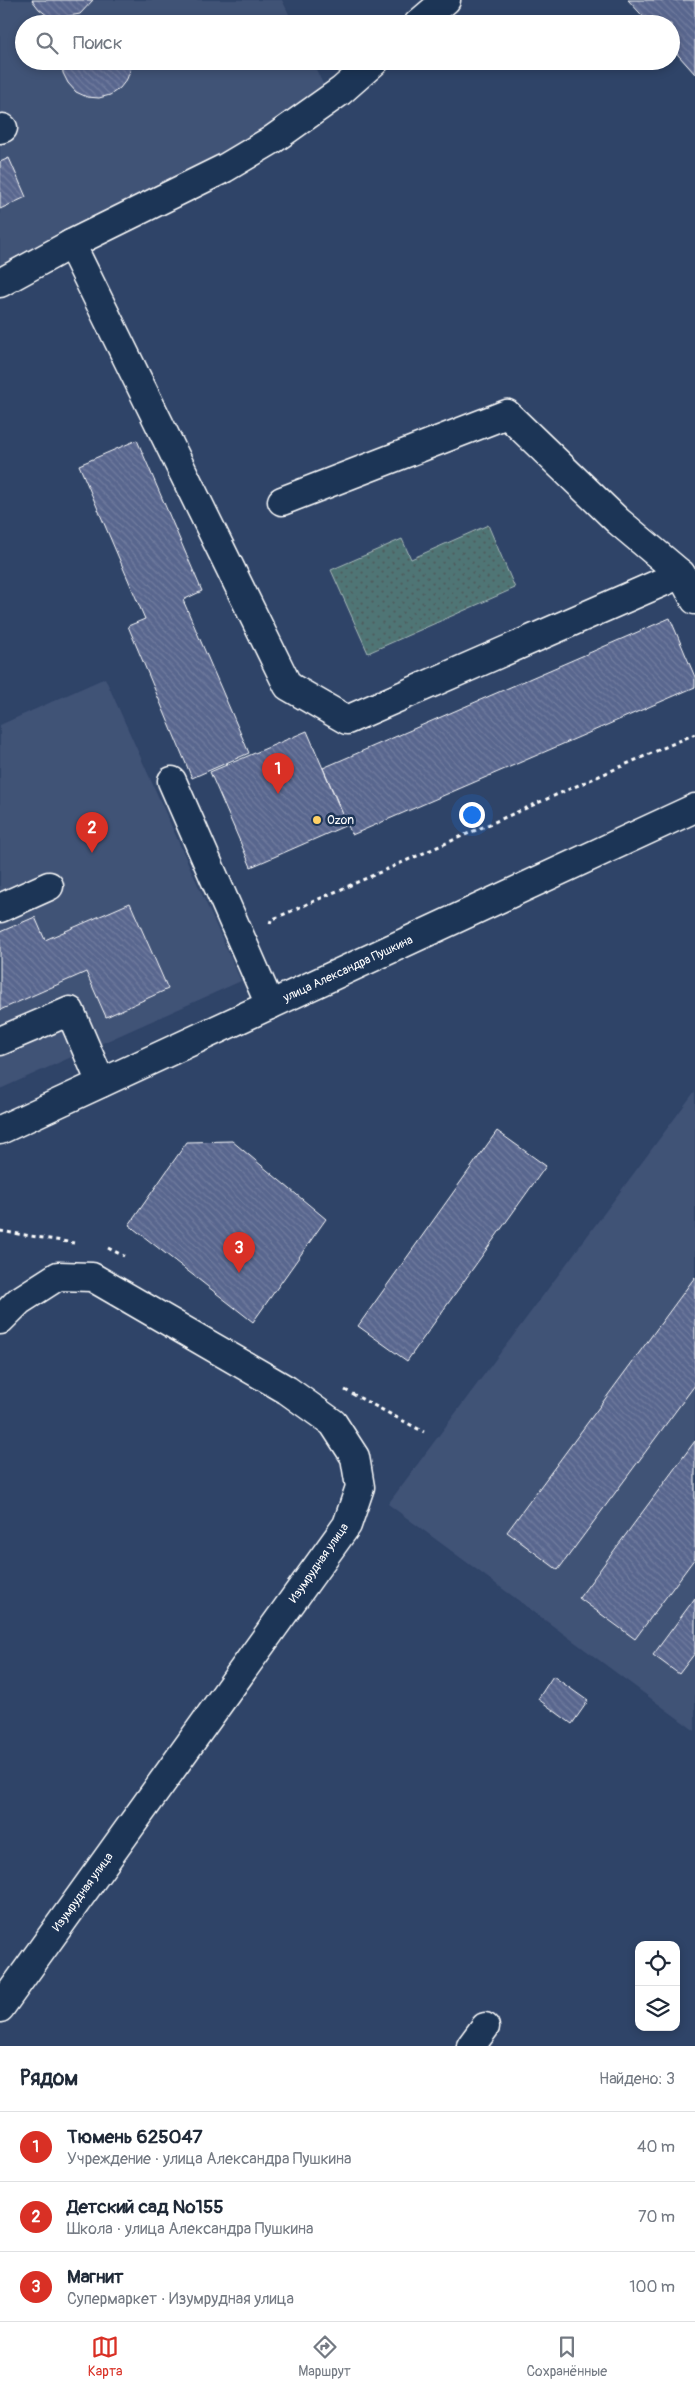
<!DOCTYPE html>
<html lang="ru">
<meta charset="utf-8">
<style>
:root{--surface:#fff;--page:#f6f6f7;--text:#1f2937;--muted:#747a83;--line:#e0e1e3;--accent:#d93025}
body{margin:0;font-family:Pangolin,sans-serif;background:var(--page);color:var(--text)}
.controls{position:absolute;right:15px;bottom:15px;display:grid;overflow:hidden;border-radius:10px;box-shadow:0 2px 8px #0003}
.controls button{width:45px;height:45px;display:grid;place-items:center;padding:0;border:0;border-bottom:1px solid var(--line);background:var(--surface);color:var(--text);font:25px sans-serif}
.you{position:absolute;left:471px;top:814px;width:18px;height:18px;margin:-12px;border:4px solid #fff;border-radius:50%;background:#1a73e8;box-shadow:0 0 0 8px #1a73e833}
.badge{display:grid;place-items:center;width:32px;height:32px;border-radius:50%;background:var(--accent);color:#fff;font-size:16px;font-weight:700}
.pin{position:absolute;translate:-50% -41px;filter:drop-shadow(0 1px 2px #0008)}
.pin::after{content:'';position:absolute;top:26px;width:18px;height:15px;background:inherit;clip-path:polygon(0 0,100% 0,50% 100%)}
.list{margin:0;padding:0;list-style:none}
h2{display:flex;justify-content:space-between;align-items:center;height:65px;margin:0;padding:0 20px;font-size:21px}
h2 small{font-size:16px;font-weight:400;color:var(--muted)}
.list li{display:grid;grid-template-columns:32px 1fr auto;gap:15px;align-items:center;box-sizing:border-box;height:70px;padding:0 20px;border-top:1px solid var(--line)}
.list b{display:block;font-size:19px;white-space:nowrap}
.list p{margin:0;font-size:16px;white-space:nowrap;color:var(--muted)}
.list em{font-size:16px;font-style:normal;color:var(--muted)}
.icon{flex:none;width:28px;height:28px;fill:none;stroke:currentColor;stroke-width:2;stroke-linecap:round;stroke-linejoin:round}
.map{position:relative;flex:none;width:695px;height:2046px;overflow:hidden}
.search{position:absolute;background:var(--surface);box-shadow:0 2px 8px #0003;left:15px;right:15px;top:15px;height:55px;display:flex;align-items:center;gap:12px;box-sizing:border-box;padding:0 18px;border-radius:28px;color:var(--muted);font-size:19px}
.sheet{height:275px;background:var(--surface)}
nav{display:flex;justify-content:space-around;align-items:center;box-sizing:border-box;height:70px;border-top:1px solid var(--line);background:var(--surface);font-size:14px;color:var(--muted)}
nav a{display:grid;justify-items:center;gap:2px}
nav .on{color:var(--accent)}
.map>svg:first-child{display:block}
</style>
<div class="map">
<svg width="695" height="2046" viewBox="0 0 695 2046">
<defs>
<pattern id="park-dots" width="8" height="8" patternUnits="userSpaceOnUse" patternTransform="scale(1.25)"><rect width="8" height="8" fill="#507475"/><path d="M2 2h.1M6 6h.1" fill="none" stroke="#4e5c5c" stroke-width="1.8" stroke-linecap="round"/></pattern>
<pattern id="building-back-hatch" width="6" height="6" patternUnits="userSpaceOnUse" patternTransform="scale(1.25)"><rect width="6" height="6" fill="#59668e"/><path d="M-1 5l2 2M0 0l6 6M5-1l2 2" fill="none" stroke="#727d9f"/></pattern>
</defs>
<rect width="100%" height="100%" fill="#2f4468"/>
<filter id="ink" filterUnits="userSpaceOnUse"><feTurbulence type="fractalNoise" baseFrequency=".02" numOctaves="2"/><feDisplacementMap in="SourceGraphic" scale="10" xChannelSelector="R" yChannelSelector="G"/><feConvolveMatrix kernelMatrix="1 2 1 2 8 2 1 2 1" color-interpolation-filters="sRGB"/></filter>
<g filter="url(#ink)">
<g fill="#405276">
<polygon points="0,0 282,0 294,24 24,24 24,61 312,61 326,90 204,173 0,265"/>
<polygon points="105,678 241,981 0,1089 0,725"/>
<polygon points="695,1091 695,1731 388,1504"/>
</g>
<polygon fill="url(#park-dots)" stroke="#a8baba" points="488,525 515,588 368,653 331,570 402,539 411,559"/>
<g fill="url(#building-back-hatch)" stroke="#fff">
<polygon points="32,0 93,0 80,14 58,18 48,16 39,9"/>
<polygon points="628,0 695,0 695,74 671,47 671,24 650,24"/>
<polygon points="62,61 131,61 131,68 127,79 120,88 110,95 99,98 87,97 76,92 68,83 63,73"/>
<polygon points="9,158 26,197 0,209 0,162"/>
<polygon points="137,440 202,591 183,600 249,753 192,778 128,626 145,619 79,465"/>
<polygon points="670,618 695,677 695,687 352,835 323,768"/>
<polygon points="307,731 347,825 251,867 210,772"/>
<polygon points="130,903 168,989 106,1017 86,972 0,1010 0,932 35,917 45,940"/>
<polygon points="497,1131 546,1166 407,1361 358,1326"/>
<polygon points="232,1141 326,1219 253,1322 129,1225 187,1142"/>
<polygon points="695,1277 695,1385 558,1570 507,1532"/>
<polygon points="695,1441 695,1558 635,1639 579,1598"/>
<polygon points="695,1598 695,1653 679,1674 653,1655"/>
<polygon points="553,1676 588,1701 572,1724 538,1699"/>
</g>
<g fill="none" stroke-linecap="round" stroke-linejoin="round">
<defs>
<g id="minor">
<polyline points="418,24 446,0"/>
<polyline points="0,129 3,128"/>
<polyline points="71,244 288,686 347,720 681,574 695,600"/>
<polyline points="0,283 71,244 225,168 272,140 341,91 375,61"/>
<polyline points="282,501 507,414 618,521 681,574"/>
<polyline points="172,781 270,1005"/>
<polyline points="0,908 49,886"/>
<polyline points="0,1041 70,1011 101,1083"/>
<polyline points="0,1130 695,808"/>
<polyline points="0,1320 19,1301 58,1276 92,1277 287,1390 333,1423 355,1457 360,1487 347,1525 0,2008"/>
<polyline points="471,2046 485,2027"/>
</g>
</defs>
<use href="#minor" stroke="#fff" stroke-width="31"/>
<g stroke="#fff" stroke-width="3" stroke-dasharray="4 4" stroke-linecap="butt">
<polyline points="270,924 271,920 695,734"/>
<polyline points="0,1231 74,1243"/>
<polyline points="108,1248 124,1256"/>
<polyline points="345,1390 424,1432"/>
</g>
<use href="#minor" stroke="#1d3557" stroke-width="28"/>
</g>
</g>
<circle fill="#ffd166" stroke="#1d3557" stroke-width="2" cx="317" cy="820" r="5"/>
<g text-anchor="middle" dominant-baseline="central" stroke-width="5" stroke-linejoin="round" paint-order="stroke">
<g font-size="12" fill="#fff" stroke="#1d3557" text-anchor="start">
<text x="327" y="820">Ozon</text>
</g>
<g font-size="12" fill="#fff" stroke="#1d3557">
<text transform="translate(348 969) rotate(-25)">улица Александра Пушкина</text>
<text transform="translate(319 1563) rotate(-55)">Изумрудная улица</text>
<text transform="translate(83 1892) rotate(-54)">Изумрудная улица</text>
</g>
</g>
</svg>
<div class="controls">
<button><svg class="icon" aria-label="locate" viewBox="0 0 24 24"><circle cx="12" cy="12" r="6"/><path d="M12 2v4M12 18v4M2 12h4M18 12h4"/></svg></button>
<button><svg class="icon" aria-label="layers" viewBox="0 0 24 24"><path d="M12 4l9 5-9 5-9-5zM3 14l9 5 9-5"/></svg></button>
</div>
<div class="you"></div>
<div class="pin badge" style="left:278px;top:794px">1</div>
<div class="pin badge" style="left:92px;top:853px">2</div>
<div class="pin badge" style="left:239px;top:1273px">3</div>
<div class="search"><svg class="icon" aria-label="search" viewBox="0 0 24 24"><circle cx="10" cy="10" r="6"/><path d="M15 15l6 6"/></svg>Поиск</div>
</div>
<section class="sheet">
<h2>Рядом<small>Найдено: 3</small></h2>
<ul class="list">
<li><span class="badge">1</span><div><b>Тюмень 625047</b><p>Учреждение · улица Александра Пушкина</p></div><em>40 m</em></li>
<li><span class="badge">2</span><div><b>Детский сад №155</b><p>Школа · улица Александра Пушкина</p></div><em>70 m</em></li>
<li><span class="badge">3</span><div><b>Магнит</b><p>Супермаркет · Изумрудная улица</p></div><em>100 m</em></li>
</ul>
</section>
<nav>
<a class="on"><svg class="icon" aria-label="map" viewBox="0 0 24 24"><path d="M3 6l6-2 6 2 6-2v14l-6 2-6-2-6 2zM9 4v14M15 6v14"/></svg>Карта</a>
<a><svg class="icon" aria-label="directions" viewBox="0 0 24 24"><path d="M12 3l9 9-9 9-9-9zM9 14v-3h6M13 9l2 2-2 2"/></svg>Маршрут</a>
<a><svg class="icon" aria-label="saved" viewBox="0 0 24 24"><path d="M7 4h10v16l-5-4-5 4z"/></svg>Сохранённые</a>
</nav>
